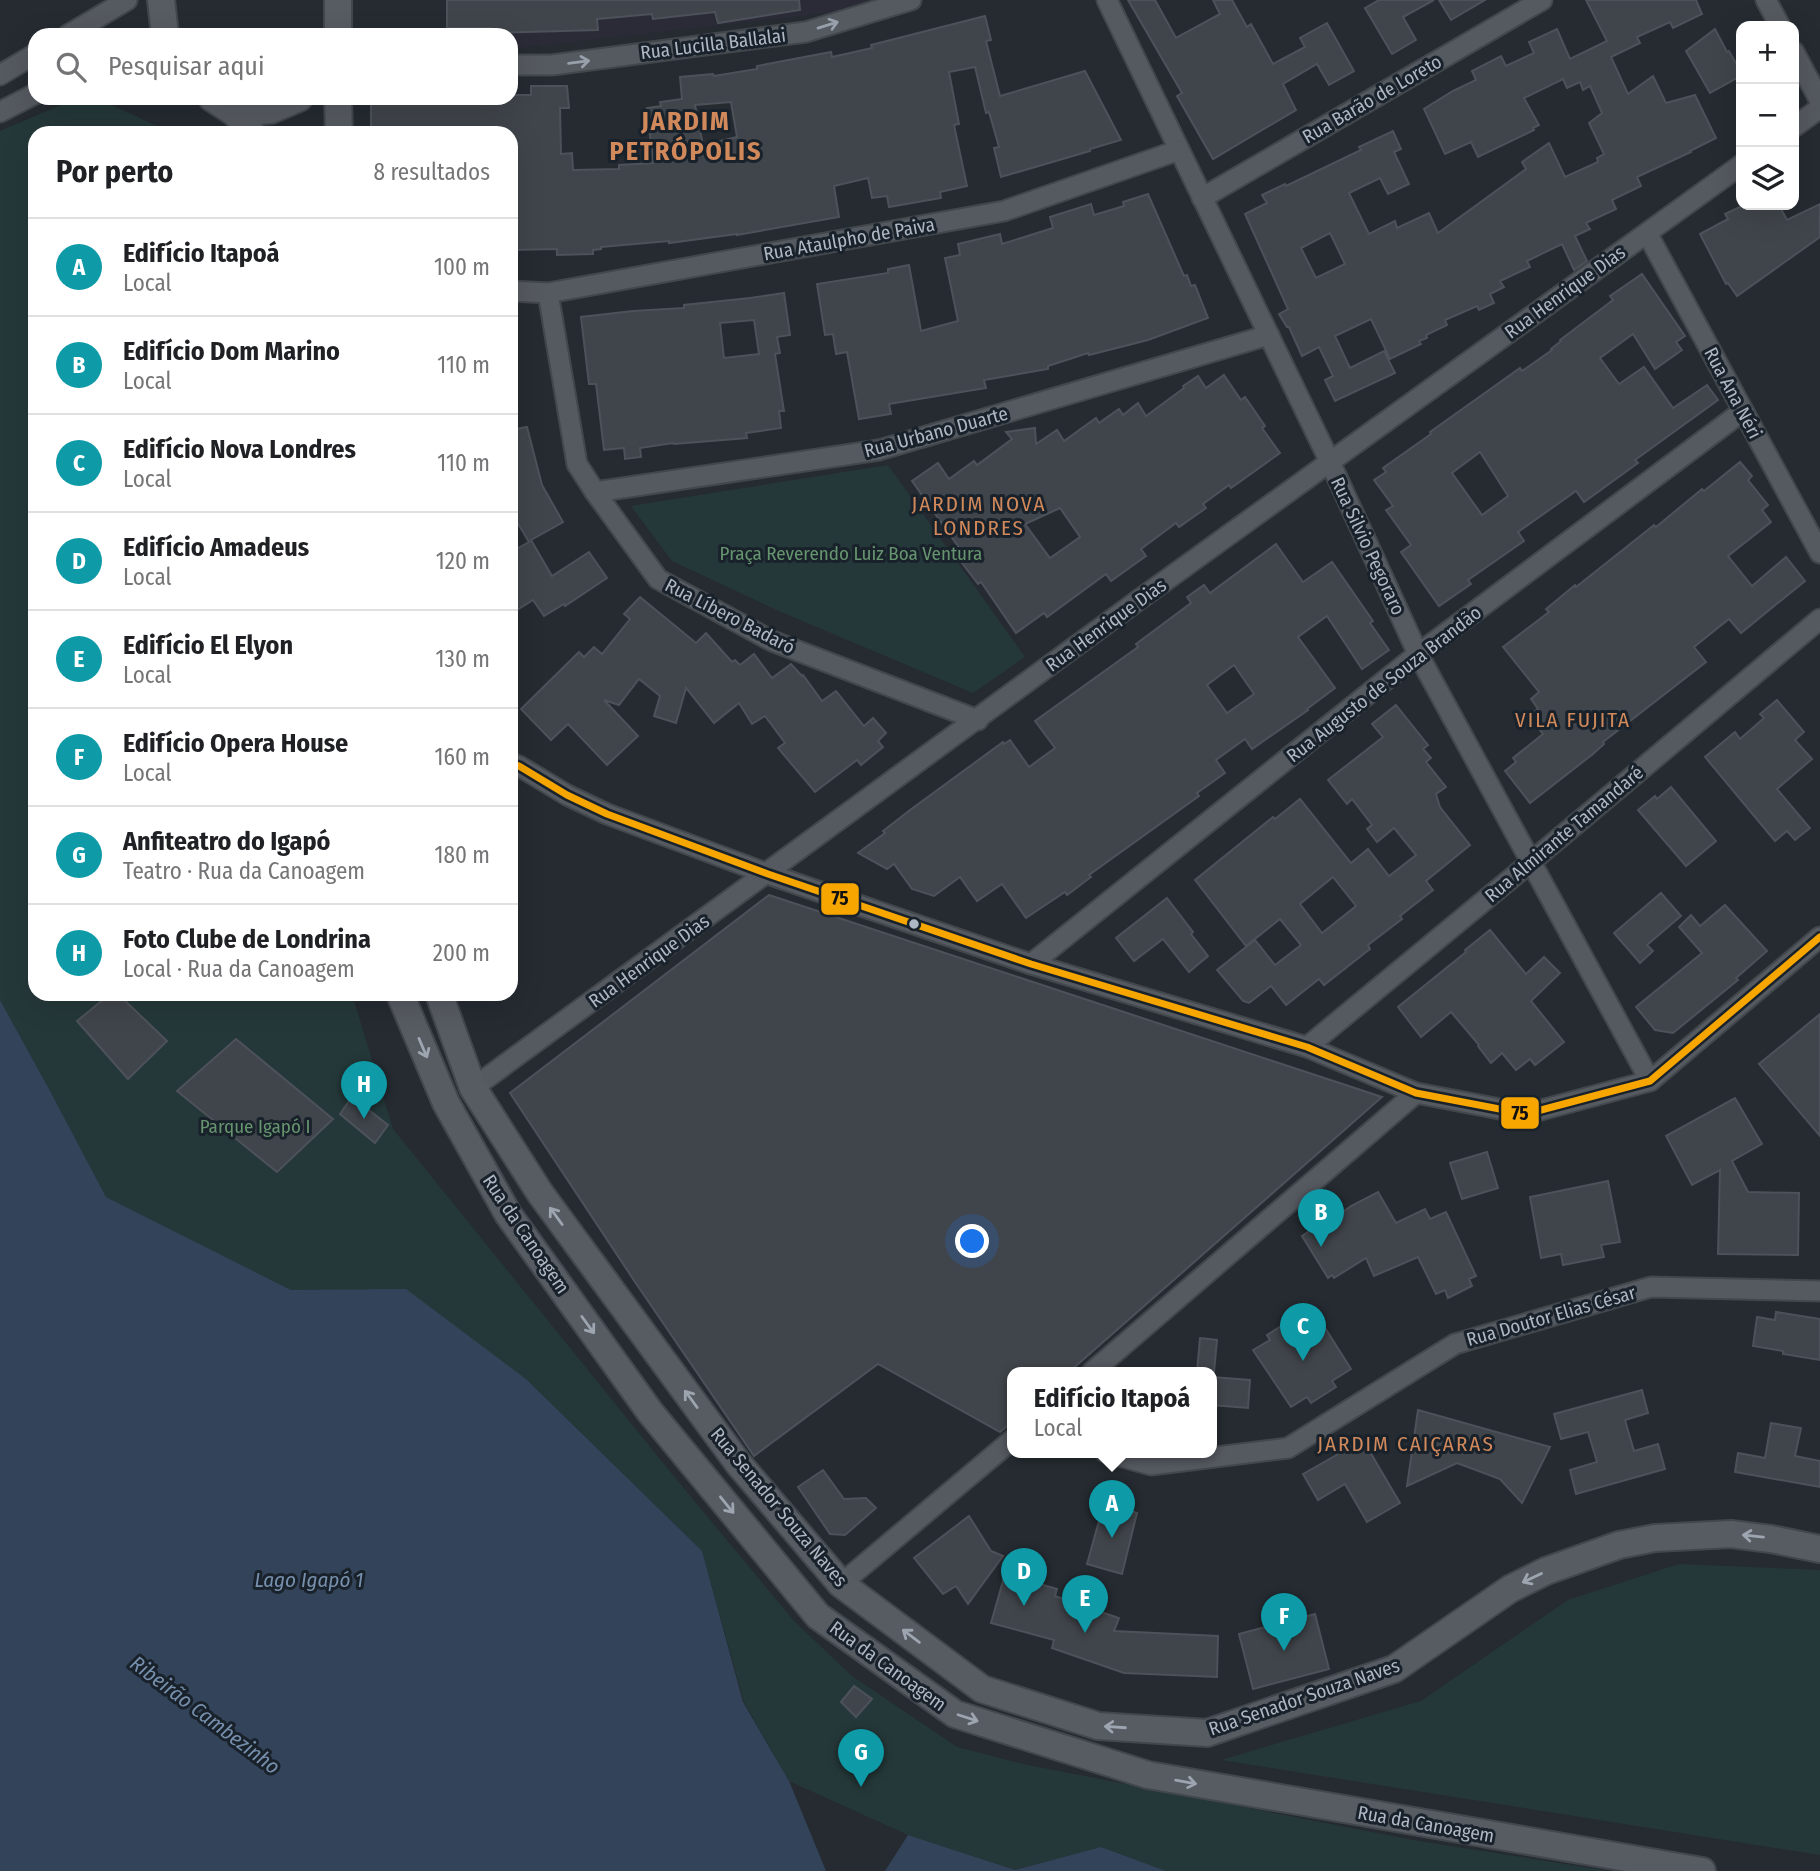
<!DOCTYPE html>
<html lang="pt">
<meta charset="utf-8">
<style>
:root{--surface:#fff;--page:#f6f6f6;--text:#202124;--muted:#757577;--line:#e0e0e0;--accent:#7e8691}
body{margin:0;font-family:"Fira Sans Condensed",sans-serif;background:var(--page);color:var(--text)}
.controls{position:absolute;right:21px;top:21px;display:grid;overflow:hidden;border-radius:14px;box-shadow:0 7px 28px #0002}
.controls button{width:63px;height:63px;display:grid;place-items:center;padding:0;border:0;border-bottom:2px solid var(--line);background:var(--surface);color:var(--text);font:35px sans-serif}
.you{position:absolute;left:973px;top:1242px;width:24px;height:24px;margin:-18px;border:5px solid #fff;border-radius:50%;background:#1a73e8;box-shadow:0 0 0 10px #1a73e833}
.badge{display:grid;place-items:center;width:46px;height:46px;border-radius:50%;background:var(--accent);color:#fff;font-size:23px;font-weight:700}
.pin{position:absolute;translate:-50% -58px;filter:drop-shadow(0 2px 4px #0008)}
.pin::after{content:'';position:absolute;top:37px;width:24px;height:21px;background:inherit;clip-path:polygon(0 0,100% 0,50% 100%)}
.popup{position:absolute;left:1007px;top:1367px;width:210px;height:91px;box-sizing:border-box;display:grid;place-content:center;border-radius:14px;background:var(--surface);filter:drop-shadow(0 2px 5px #0005);font-size:23px;white-space:nowrap;color:var(--muted)}
.popup b{font-size:26px;color:var(--text)}
.popup::after{content:'';position:absolute;left:50%;top:100%;margin-left:-14px;border:14px solid transparent;border-top-color:var(--surface)}
.list{margin:0;padding:0;list-style:none}
h2{display:flex;justify-content:space-between;align-items:center;height:91px;margin:0;padding:0 28px;font-size:30px}
h2 small{font-size:23px;font-weight:400;color:var(--muted)}
.list li{display:grid;grid-template-columns:46px 1fr auto;gap:21px;align-items:center;box-sizing:border-box;height:98px;padding:0 28px;border-top:2px solid var(--line)}
.list b{display:block;font-size:26px;white-space:nowrap}
.list p{margin:0;font-size:23px;white-space:nowrap;color:var(--muted)}
.list em{font-size:23px;font-style:normal;color:var(--muted)}
.icon{flex:none;width:38px;height:38px;fill:none;stroke:currentColor;stroke-width:2;stroke-linecap:round;stroke-linejoin:round}
.map{position:relative;flex:none;width:1820px;height:1871px;overflow:hidden}
.search{position:absolute;background:var(--surface);box-shadow:0 7px 28px #0002;left:28px;top:28px;width:490px;height:77px;display:flex;align-items:center;gap:18px;box-sizing:border-box;padding:0 24px;border-radius:21px;color:var(--muted);font-size:26px}
.panel{position:absolute;background:var(--surface);box-shadow:0 7px 28px #0002;left:28px;top:126px;width:490px;height:875px;border-radius:21px}
.map>svg:first-child{display:block}
</style>
<div class="map">
<svg width="1820" height="1871" viewBox="0 0 1820 1871">
<rect width="100%" height="100%" fill="#252b31"/>
<polygon fill="#2b2b37" points="485,0 874,0 842,11 511,49 511,35 485,35"/>
<g fill="#253839">
<polygon points="77,98 96,98 157,126 165,133 35,133 35,994 352,994 393,1129 672,1474 794,1621 852,1676 957,1747 1023,1764 1413,1840 1609,1871 1166,1871 1101,1847 1015,1870 908,1835 789,1781 744,1702 702,1551 526,1379 406,1290 291,1290 106,1197 49,1089 0,1000 0,131"/>
<polygon points="888,465 1025,657 973,693 779,611 672,561 631,506"/>
<polygon points="1679,1564 1820,1570 1820,1855 1221,1760 1421,1701 1568,1600"/>
</g>
<g fill="#33445a">
<polygon points="0,1000 49,1089 106,1197 291,1290 406,1289 526,1379 702,1551 743,1702 789,1781 826,1871 0,1871"/>
<polygon points="908,1835 1015,1870 1101,1847 1166,1871 885,1871"/>
</g>
<g fill="#40454b" stroke="#4d525a" stroke-width="2" fill-rule="evenodd">
<polygon points="447,0 799,0 800,10 718,23 715,12 653,19 652,14 597,19 598,30 491,33 491,28 447,28"/>
<polygon points="1128,0 1155,0 1176,38 1220,14 1213,0 1232,0 1247,27 1251,24 1273,64 1305,47 1300,38 1327,23 1354,71 1329,85 1317,64 1283,84 1296,110 1213,159 1177,96 1182,93"/>
<polygon points="1379,0 1434,0 1403,17 1416,40 1392,54 1365,8"/>
<polygon points="1439,0 1485,0 1451,20"/>
<path d="M1586 0H1696L1702 14 1673 28 1670 22 1637 37 1640 43 1611 57 1628 94 1653 76 1666 103 1695 95 1716 138 1690 151 1691 152 1637 177 1641 186 1612 200 1616 209 1586 223 1590 229 1575 236 1587 261 1574 270 1562 244 1527 261 1530 267 1500 281 1504 287 1490 294 1494 303 1479 310 1477 306 1445 320 1447 325 1426 335 1427 338 1419 341 1421 344 1390 359 1371 319 1335 336 1350 368 1384 351 1395 373 1335 401 1325 380 1333 376 1319 347 1302 356 1289 327H1287L1279 314 1288 309 1245 214 1267 203 1262 195 1285 184 1286 186 1361 150 1359 147 1393 131 1401 149 1394 152 1409 184 1388 194 1380 178 1349 193 1369 234 1395 221 1397 228 1429 213 1438 233 1526 169 1522 162 1549 143 1565 177 1598 162 1597 158 1604 154 1589 123 1602 113 1590 86 1583 90 1580 82 1567 88 1563 79 1524 98 1539 125 1533 128 1534 130 1478 157 1471 142 1445 154 1424 109 1453 91 1476 80 1472 71 1501 56 1506 66 1534 53 1529 42 1557 29 1570 59 1607 41ZM1330 233 1345 264 1316 278 1301 248Z"/>
<path d="M985 16 991 40 986 41 1000 96 1085 71 1121 140 1090 149V151L1001 177 994 148 999 147 989 112 986 113 975 67 949 72 959 124 954 125 967 186 940 192 941 198 889 207 887 196 872 198 868 178 834 186 839 217 737 235V234L669 243V241L601 247V249L593 250V254L557 255V249L511 250V133H435V128H371V98H511V95H531V86H567L569 108H560L561 154 572 153 573 170 619 169V165L653 163 647 108 661 106 660 102 682 99 680 77 713 74 714 76 757 69V66L831 52 832 57 872 48 871 45ZM731 102 737 137 703 145 695 105Z"/>
<polygon points="1715,29 1727,52 1729,51 1741,72 1741,76 1710,93 1686,51"/>
<polygon points="1148,194 1184,276 1187,275 1191,286 1195,285 1208,318 1148,340 1089,355 1088,353 1048,366 1048,369 984,380 986,388 889,404 891,414 859,419 847,352 836,354 833,334 825,335 817,284 888,273 888,269 909,265 921,331 958,321 945,258 960,255 958,244 1000,234 1002,244 1053,228 1050,217 1091,204 1094,215 1124,206 1123,202"/>
<polygon points="1820,204 1820,237 1737,296 1728,283 1726,284 1700,234 1728,219 1725,214 1744,205 1779,205 1787,220"/>
<path d="M1642 274 1685 336 1676 342 1682 350 1655 369 1633 334 1600 358 1619 384 1644 367 1673 408 1707 385 1718 400 1635 460 1638 463 1584 502 1576 491 1518 532 1524 541 1468 580 1471 584 1439 606 1401 552 1411 545 1386 510 1393 506 1374 480 1386 472 1383 468 1431 434 1430 432 1520 368 1522 371 1552 350 1551 349 1561 341 1560 340 1613 300 1610 296ZM1480 452 1508 496 1482 515 1452 473Z"/>
<path d="M784 293 790 335 777 337 780 353 775 354 784 411H779L781 428 746 433 747 438 674 444 673 443 640 448 641 457 625 459 624 448 604 450 596 384H589L581 317 633 311 684 308V305L750 298ZM754 320 759 354 724 358 720 323Z"/>
<path d="M1224 375 1241 400 1245 397 1265 426 1262 428 1280 453 1231 488 1229 485 1203 504 1206 508 1179 527 1176 523 1141 549 1146 556 1111 581 1106 574 1047 617 1044 613 1016 633 981 582 978 584 956 555 962 552 912 481 938 463 949 479 974 461 977 465 1012 439 1006 432 1035 428 1036 444 1057 430 1064 441 1096 418 1099 423 1119 409 1123 415 1138 403 1146 416 1184 388 1183 386 1198 376 1206 388ZM1060 508 1080 537 1050 558 1025 524Z"/>
<polygon points="527,427 542,485 563,522 531,540 552,576 589,552 607,578 565,606 564,604 544,616 533,600 517,610 516,607 511,610 511,552 529,542 511,512 511,430"/>
<polygon points="1740,462 1752,476 1748,480 1768,505 1762,510 1771,522 1728,556 1752,586 1786,557 1805,581 1741,633 1729,619 1694,647 1706,662 1603,742 1604,744 1593,754 1530,803 1505,771 1516,762 1513,758 1543,734 1529,716 1538,709 1531,699 1539,692 1503,647 1549,612 1546,609 1575,585 1576,587 1654,525 1656,527 1702,489 1704,491"/>
<path d="M1276 544 1303 582 1332 562 1373 621 1370 623 1389 650 1362 669 1327 616 1298 637 1335 688 1307 709 1308 710 1252 749 1245 739 1216 760 1225 773 1197 793 1199 796 1089 875 1091 877 1067 895 1065 892 1026 918 1002 884 977 901 960 877 934 896 912 889 894 864 887 869 858 853 885 833 883 831 910 810 1003 742 1004 744 1010 740 1029 767 1055 748 1035 721 1138 647 1136 644 1191 603 1187 597 1204 585 1210 593ZM1234 665 1254 694 1227 713 1207 685Z"/>
<polygon points="640,597 696,643 706,633 732,662 735,660 740,665 754,654 772,678 791,664 802,676 803,675 822,701 836,691 864,726 873,718 886,733 878,741 883,747 861,765 857,760 815,792 778,748 785,743 765,716 752,724 739,703 714,723 686,688 676,723 654,716 660,696 639,679 619,705 604,700 638,736 607,765 568,724 551,740 521,709 579,652 584,657 594,647 602,654 630,619 624,614"/>
<polygon points="1777,700 1804,732 1795,740 1812,759 1777,789 1810,828 1795,840 1787,831 1775,841 1705,757 1735,732 1740,739 1764,718 1760,714"/>
<path d="M1396 705 1428 745 1423 749 1431 758 1426 762 1446 787 1436 794 1440 807 1470 845 1426 881 1433 890 1400 916 1402 919 1368 945 1370 949 1324 985 1319 979 1286 1005 1271 986 1249 1003 1243 1001 1217 970 1255 940 1275 965 1301 945 1280 919 1246 946 1195 880 1273 817 1275 819 1300 799 1351 863 1368 849 1389 876 1416 855 1394 828 1377 842 1367 829 1372 825 1352 799 1347 804 1328 780 1383 737 1372 724ZM1333 877 1356 906 1322 933 1300 904Z"/>
<polygon points="1671,787 1716,841 1686,866 1638,810 1655,796 1657,799"/>
<polygon points="1661,893 1681,916 1647,945 1653,951 1640,963 1614,933"/>
<polygon points="769,895 1382,1097 1069,1372 1012,1372 1012,1422 1000,1432 878,1364 754,1456 635,1282 510,1093"/>
<polygon points="1167,898 1193,932 1191,934 1208,956 1189,972 1163,939 1134,961 1116,938"/>
<polygon points="1725,905 1767,951 1736,978 1738,980 1673,1033 1655,1030 1636,1007 1702,953 1679,927 1691,915 1700,926"/>
<polygon points="1490,930 1526,974 1544,957 1560,973 1531,1001 1564,1042 1535,1065 1530,1059 1516,1070 1502,1053 1491,1063 1478,1046 1479,1045 1451,1012 1421,1037 1398,1007 1466,952 1465,950"/>
<polygon points="110,994 118,994 167,1041 128,1079 77,1021"/>
<polygon points="1820,1014 1820,1136 1759,1064"/>
<polygon points="236,1039 333,1119 277,1172 177,1091"/>
<polygon points="352,1097 388,1125 375,1143 340,1114"/>
<polygon points="1735,1098 1762,1144 1732,1161 1748,1192 1799,1193 1798,1255 1718,1254 1720,1170 1692,1185 1666,1136"/>
<polygon points="1487,1152 1498,1188 1462,1199 1450,1163"/>
<polygon points="1608,1181 1620,1242 1601,1245 1604,1257 1563,1265 1561,1254 1541,1258 1530,1197"/>
<polygon points="1378,1192 1396,1223 1425,1209 1430,1219 1446,1212 1476,1276 1469,1279 1472,1286 1448,1298 1445,1290 1436,1294 1418,1257 1374,1276 1366,1258 1334,1278 1332,1275 1328,1278 1302,1236 1317,1226 1319,1229 1351,1206"/>
<polygon points="1315,1312 1351,1369 1332,1381 1336,1387 1311,1403 1307,1397 1291,1407 1253,1350 1270,1340 1267,1335 1294,1318 1297,1324"/>
<polygon points="1776,1312 1820,1319 1820,1360 1783,1354 1783,1351 1753,1346 1757,1317 1775,1320"/>
<polygon points="1200,1338 1217,1340 1214,1372 1197,1372"/>
<polygon points="1212,1377 1250,1380 1248,1408 1212,1405"/>
<polygon points="1642,1390 1648,1413 1625,1420 1634,1451 1658,1444 1665,1469 1576,1494 1570,1470 1597,1462 1588,1432 1561,1439 1554,1414"/>
<polygon points="1418,1410 1550,1447 1522,1503 1500,1479 1457,1463 1407,1486"/>
<polygon points="1771,1423 1801,1428 1795,1456 1820,1461 1820,1487 1735,1472 1738,1453 1765,1458"/>
<polygon points="1363,1440 1400,1503 1367,1522 1345,1484 1318,1500 1303,1474"/>
<polygon points="823,1470 844,1499 866,1498 876,1508 845,1535 830,1534 798,1487"/>
<polygon points="1104,1503 1137,1513 1122,1574 1087,1564"/>
<polygon points="969,1516 991,1551 1003,1556 968,1604 956,1586 943,1594 914,1558"/>
<polygon points="1005,1574 1057,1589 1055,1596 1119,1618 1114,1631 1218,1636 1217,1677 1124,1673 1052,1648 1054,1640 991,1623"/>
<polygon points="1315,1614 1329,1669 1253,1689 1239,1634"/>
<polygon points="854,1686 872,1699 856,1717 841,1702"/>
</g>
<g fill="none" stroke-linecap="round" stroke-linejoin="round">
<defs>
<g id="minor">
<polyline points="1107,0 1330,462 1418,654 1650,1081"/>
<polyline points="1766,0 1780,26"/>
<polyline points="68,35 127,0"/>
<polyline points="1794,52 1820,101"/>
<polyline points="511,65 552,65 806,32 911,0"/>
<polyline points="0,75 35,54"/>
<polyline points="0,112 35,94"/>
<polyline points="1794,127 1820,108"/>
<polyline points="1202,198 1542,0"/>
<polyline points="1647,233 1820,553"/>
<polyline points="511,291 548,293 1004,211 1179,150"/>
<polyline points="548,293 577,464 595,492 658,579 772,641 978,720"/>
<polyline points="595,492 879,450 1269,335"/>
<polyline points="511,763 519,766 567,795 607,814 768,874 1031,964 1307,1047 1416,1093 1526,1114 1650,1081 1820,937"/>
<polyline points="1031,964 1418,654 1743,411"/>
<polyline points="1307,1047 1531,862 1820,619"/>
<polyline points="473,1088 1140,599 1741,165"/>
<polyline points="1092,1372 1416,1093"/>
<polyline points="1105,1452 1151,1465 1288,1448 1455,1344 1651,1287 1820,1291"/>
<polyline points="841,1584 1012,1440"/>
</g>
<g id="major">
<polyline points="161,0 165,35"/>
<polyline points="338,0 338,35"/>
<polyline points="212,98 235,113 252,133"/>
<polyline points="338,98 339,133"/>
<polyline points="235,113 271,110 299,98"/>
<polyline points="400,994 446,1103 508,1214 650,1412 818,1616 955,1714 1148,1775 1702,1871"/>
<polyline points="439,994 473,1088 540,1193 738,1463 841,1584 982,1689 1098,1726 1207,1733 1394,1669 1510,1589 1546,1571 1619,1545 1655,1538 1731,1534 1771,1539 1820,1549"/>
</g>
</defs>
<use href="#minor" stroke="#42474c" stroke-width="23"/>
<use href="#major" stroke="#42474e" stroke-width="30"/>
<use href="#minor" stroke="#555960" stroke-width="19"/>
<use href="#major" stroke="#575b62" stroke-width="26"/>
<defs>
<polyline id="bus-1" points="511,763 519,766 567,795 607,814 768,874 1031,964 1307,1047 1416,1093 1526,1114 1650,1081 1820,937"/>
</defs>
<use href="#bus-1" stroke="#19222b" stroke-width="12"/>
<use href="#bus-1" stroke="#f7a600" stroke-width="7"/>
</g>
<defs><path id="oneway-shaft" d="M-6 0H5M1.5-3L5.5 0L1.5 3" fill="none" stroke-width="1.6" stroke-linecap="round" stroke-linejoin="round" transform="scale(1.75)"/></defs>
<g stroke="#98a0ab">
<use href="#oneway-shaft" transform="translate(828 25) rotate(-17)"/>
<use href="#oneway-shaft" transform="translate(579 62) rotate(-7)"/>
</g>
<g stroke="#9da5b0">
<use href="#oneway-shaft" transform="translate(423 1048) rotate(67)"/>
<use href="#oneway-shaft" transform="translate(556 1216) rotate(-126)"/>
<use href="#oneway-shaft" transform="translate(588 1325) rotate(54)"/>
<use href="#oneway-shaft" transform="translate(691 1399) rotate(-126)"/>
<use href="#oneway-shaft" transform="translate(727 1505) rotate(51)"/>
<use href="#oneway-shaft" transform="translate(1753 1536) rotate(-174)"/>
<use href="#oneway-shaft" transform="translate(1532 1578) rotate(154)"/>
<use href="#oneway-shaft" transform="translate(911 1636) rotate(-143)"/>
<use href="#oneway-shaft" transform="translate(968 1718) rotate(18)"/>
<use href="#oneway-shaft" transform="translate(1115 1727) rotate(-176)"/>
<use href="#oneway-shaft" transform="translate(1186 1782) rotate(10)"/>
</g>
<circle fill="#aeb7c4" stroke="#19222b" stroke-width="2.5" cx="914" cy="924" r="6"/>
<g text-anchor="middle" dominant-baseline="central" stroke-width="6" stroke-linejoin="round" paint-order="stroke">
<g font-size="19" fill="#aeb7c4" stroke="#19222b">
<text transform="translate(713 44) rotate(-7)">Rua Lucilla Ballalai</text>
<text transform="translate(1372 99) rotate(-30)">Rua Barão de Loreto</text>
<text transform="translate(849 239) rotate(-10)">Rua Ataulpho de Paiva</text>
<text transform="translate(1565 292) rotate(-36)">Rua Henrique Dias</text>
<text transform="translate(1733 393) rotate(62)">Rua Ana Néri</text>
<text transform="translate(936 432) rotate(-15)">Rua Urbano Duarte</text>
<text transform="translate(1368 546) rotate(65)">Rua Silvio Pegoraro</text>
<text transform="translate(730 616) rotate(27)">Rua Líbero Badaró</text>
<text transform="translate(1106 625) rotate(-36)">Rua Henrique Dias</text>
<text transform="translate(1384 684) rotate(-38)">Rua Augusto de Souza Brandão</text>
<text transform="translate(1564 834) rotate(-40)">Rua Almirante Tamandaré</text>
<text transform="translate(649 961) rotate(-36)">Rua Henrique Dias</text>
<text transform="translate(526 1234) rotate(56)">Rua da Canoagem</text>
<text transform="translate(1551 1316) rotate(-16)">Rua Doutor Elias César</text>
<text transform="translate(779 1507) rotate(50)">Rua Senador Souza Naves</text>
<text transform="translate(888 1666) rotate(36)">Rua da Canoagem</text>
<text transform="translate(1304 1697) rotate(-19)">Rua Senador Souza Naves</text>
<text transform="translate(1426 1824) rotate(10)">Rua da Canoagem</text>
</g>
<g font-size="19" fill="#66946e" stroke="#19222b">
<text x="851" y="553">Praça Reverendo Luiz Boa Ventura</text>
<text x="255" y="1126">Parque Igapó I</text>
</g>
<g font-size="21" letter-spacing="2" fill="#d1895b" stroke="#19222b">
<text x="979" y="504">JARDIM NOVA<tspan x="979" dy="24">LONDRES</tspan></text>
<text x="1573" y="720">VILA FUJITA</text>
<text x="1406" y="1444">JARDIM CAIÇARAS</text>
</g>
<g font-size="21" font-style="italic" fill="#768fac" stroke="#19222b">
<text x="309" y="1580">Lago Igapó 1</text>
<text transform="translate(205 1715) rotate(37)">Ribeirão Cambezinho</text>
</g>
<g font-size="26" font-weight="bold" letter-spacing="2" fill="#d1895b" stroke="#19222b">
<text x="686" y="121">JARDIM<tspan x="686" dy="30">PETRÓPOLIS</tspan></text>
</g>
</g>
<g stroke="#19222b" stroke-width="2.5">
<rect x="820" y="882" width="40" height="34" rx="7" fill="#f7a600"/>
<rect x="1500" y="1096" width="40" height="34" rx="7" fill="#f7a600"/>
</g>
<g font-size="19" text-anchor="middle" font-weight="bold" fill="#111">
<text x="840" y="905">75</text>
<text x="1520" y="1120">75</text>
</g>
</svg>
<div class="controls">
<button>+</button>
<button>−</button>
<button><svg class="icon" aria-label="layers" viewBox="0 0 24 24"><path d="M12 4l9 5-9 5-9-5zM3 14l9 5 9-5"/></svg></button>
</div>
<div class="you"></div>
<div class="pin badge" style="left:1112px;top:1538px;background:#0f9aa8">A</div>
<div class="popup"><b>Edifício Itapoá</b>Local</div>
<div class="pin badge" style="left:1321px;top:1247px;background:#0f9aa8">B</div>
<div class="pin badge" style="left:1303px;top:1361px;background:#0f9aa8">C</div>
<div class="pin badge" style="left:1024px;top:1606px;background:#0f9aa8">D</div>
<div class="pin badge" style="left:1085px;top:1633px;background:#0f9aa8">E</div>
<div class="pin badge" style="left:1284px;top:1651px;background:#0f9aa8">F</div>
<div class="pin badge" style="left:861px;top:1787px;background:#0f9aa8">G</div>
<div class="pin badge" style="left:364px;top:1119px;background:#0f9aa8">H</div>
<div class="search"><svg class="icon" aria-label="search" viewBox="0 0 24 24"><circle cx="10" cy="10" r="6"/><path d="M15 15l6 6"/></svg>Pesquisar aqui</div>
<section class="panel">
<h2>Por perto<small>8 resultados</small></h2>
<ul class="list">
<li><span class="badge" style="background:#0f9aa8">A</span><div><b>Edifício Itapoá</b><p>Local</p></div><em>100 m</em></li>
<li><span class="badge" style="background:#0f9aa8">B</span><div><b>Edifício Dom Marino</b><p>Local</p></div><em>110 m</em></li>
<li><span class="badge" style="background:#0f9aa8">C</span><div><b>Edifício Nova Londres</b><p>Local</p></div><em>110 m</em></li>
<li><span class="badge" style="background:#0f9aa8">D</span><div><b>Edifício Amadeus</b><p>Local</p></div><em>120 m</em></li>
<li><span class="badge" style="background:#0f9aa8">E</span><div><b>Edifício El Elyon</b><p>Local</p></div><em>130 m</em></li>
<li><span class="badge" style="background:#0f9aa8">F</span><div><b>Edifício Opera House</b><p>Local</p></div><em>160 m</em></li>
<li><span class="badge" style="background:#0f9aa8">G</span><div><b>Anfiteatro do Igapó</b><p>Teatro · Rua da Canoagem</p></div><em>180 m</em></li>
<li><span class="badge" style="background:#0f9aa8">H</span><div><b>Foto Clube de Londrina</b><p>Local · Rua da Canoagem</p></div><em>200 m</em></li>
</ul>
</section>
</div>
